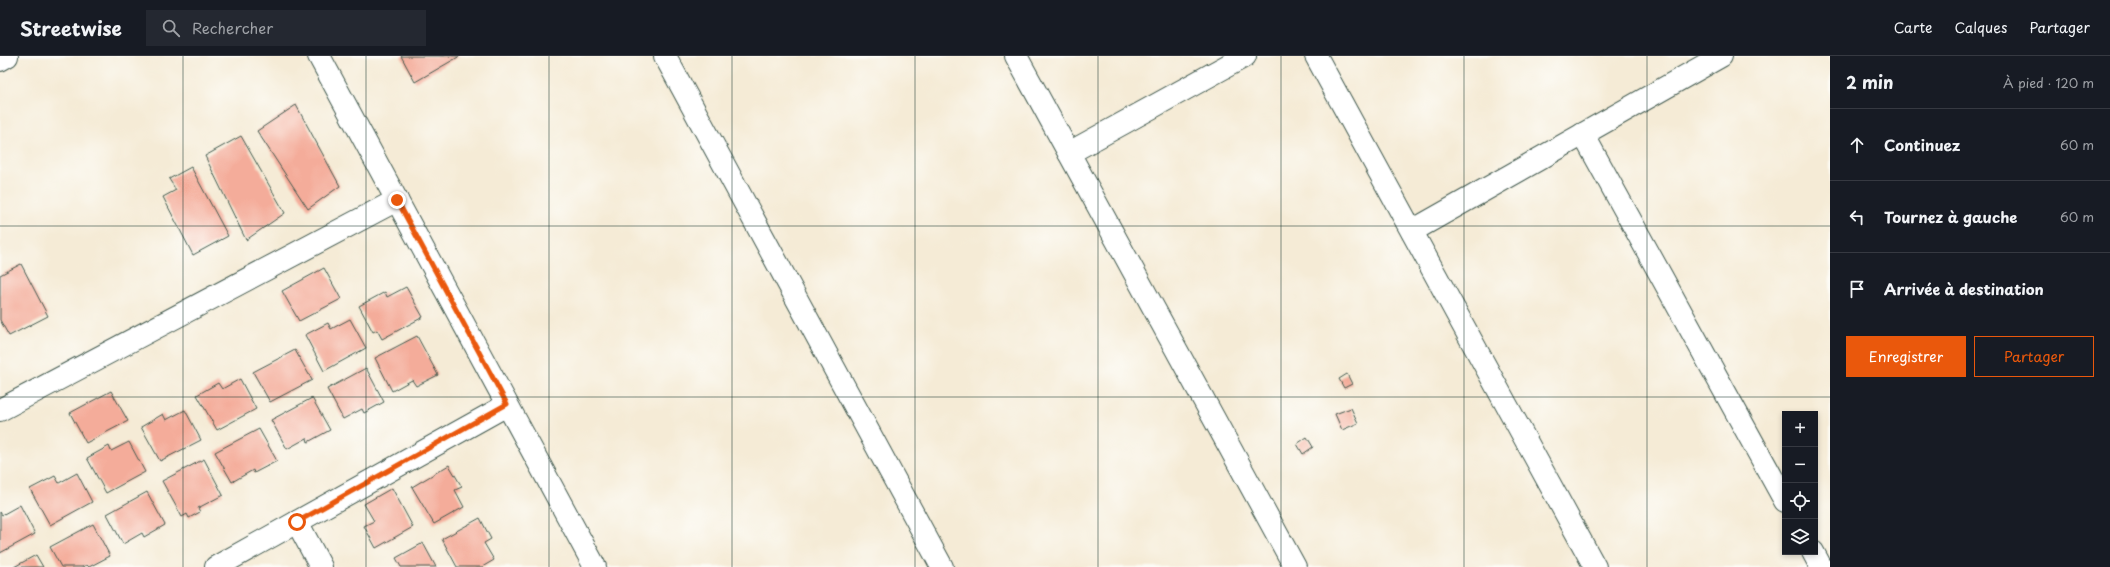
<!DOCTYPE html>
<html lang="fr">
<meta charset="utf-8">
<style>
:root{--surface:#171b24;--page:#242831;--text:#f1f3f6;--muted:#9ea1a6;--line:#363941;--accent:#ea580c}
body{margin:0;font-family:"Playpen Sans",sans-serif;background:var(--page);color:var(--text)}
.controls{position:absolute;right:12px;bottom:12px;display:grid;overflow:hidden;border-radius:0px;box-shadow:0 2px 6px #0003}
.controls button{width:36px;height:36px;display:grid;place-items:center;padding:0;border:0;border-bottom:1px solid var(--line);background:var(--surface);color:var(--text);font:20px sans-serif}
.stop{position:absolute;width:12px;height:12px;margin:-9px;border:3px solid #ea580c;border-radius:50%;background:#fff}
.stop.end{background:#ea580c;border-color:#fff;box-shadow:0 1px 4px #0008}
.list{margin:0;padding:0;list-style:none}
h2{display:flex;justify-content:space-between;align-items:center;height:52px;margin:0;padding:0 16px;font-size:17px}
h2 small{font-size:13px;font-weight:400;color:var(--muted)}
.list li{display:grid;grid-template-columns:26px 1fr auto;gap:12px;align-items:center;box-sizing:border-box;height:72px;padding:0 16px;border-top:1px solid var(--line)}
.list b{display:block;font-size:15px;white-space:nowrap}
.list em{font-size:13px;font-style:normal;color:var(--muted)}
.actions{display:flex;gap:8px;padding:12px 16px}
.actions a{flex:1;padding:9px 0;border:1px solid var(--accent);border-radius:0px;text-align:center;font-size:14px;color:var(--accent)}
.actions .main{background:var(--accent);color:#fff}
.icon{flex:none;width:22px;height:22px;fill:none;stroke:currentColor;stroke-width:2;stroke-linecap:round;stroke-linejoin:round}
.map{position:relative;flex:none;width:1830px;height:511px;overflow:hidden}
header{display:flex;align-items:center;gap:24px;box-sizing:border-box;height:56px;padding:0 20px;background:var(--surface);border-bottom:1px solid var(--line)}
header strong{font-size:19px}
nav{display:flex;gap:22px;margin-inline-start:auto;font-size:14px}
.search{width:280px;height:36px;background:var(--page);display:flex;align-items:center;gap:10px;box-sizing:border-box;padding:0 14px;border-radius:0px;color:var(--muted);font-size:15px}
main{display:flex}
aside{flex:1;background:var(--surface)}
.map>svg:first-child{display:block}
</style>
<header>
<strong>Streetwise</strong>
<div class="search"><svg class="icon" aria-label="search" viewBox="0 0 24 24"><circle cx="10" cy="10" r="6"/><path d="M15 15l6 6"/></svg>Rechercher</div>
<nav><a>Carte</a><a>Calques</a><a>Partager</a></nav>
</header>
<main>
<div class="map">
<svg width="1830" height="511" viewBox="0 0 1830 511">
<rect width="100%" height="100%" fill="#fdfcf7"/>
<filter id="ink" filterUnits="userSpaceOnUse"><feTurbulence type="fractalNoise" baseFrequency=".025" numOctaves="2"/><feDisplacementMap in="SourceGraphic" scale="8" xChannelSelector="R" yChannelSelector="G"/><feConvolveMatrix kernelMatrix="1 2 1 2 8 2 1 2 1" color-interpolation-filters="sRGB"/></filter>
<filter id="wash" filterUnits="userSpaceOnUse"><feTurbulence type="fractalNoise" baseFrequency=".012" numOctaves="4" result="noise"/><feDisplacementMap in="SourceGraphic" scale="16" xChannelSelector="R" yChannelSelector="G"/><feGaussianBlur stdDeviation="0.9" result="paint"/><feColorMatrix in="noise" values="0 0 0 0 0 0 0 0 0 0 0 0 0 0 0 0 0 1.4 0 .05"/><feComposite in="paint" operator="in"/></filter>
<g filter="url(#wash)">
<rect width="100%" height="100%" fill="#f5ebd6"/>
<g id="blocks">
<g fill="#f4ac9a">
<polygon points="401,0 460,0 415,26"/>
<polygon points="296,49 340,130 308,153 257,75"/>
<polygon points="241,80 285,157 246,184 205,100"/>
<polygon points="191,111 228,180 193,199 163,141 176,134 169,123"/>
<polygon points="21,208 48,260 9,280 0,264 0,219"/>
<polygon points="324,212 341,243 299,265 282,235"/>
<polygon points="406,231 423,261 382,283 377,274 373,276 359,250 385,236 387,241"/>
<polygon points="350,263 366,292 324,315 305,279 328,267 331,273"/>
<polygon points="417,280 438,319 416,330 412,324 392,335 375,302"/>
<polygon points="295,294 312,324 270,346 253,316"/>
<polygon points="366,312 384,346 364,357 362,353 343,363 327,333"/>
<polygon points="1347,318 1352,328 1344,332 1339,323"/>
<polygon points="240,323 256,353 217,374 197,339 218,327 222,333"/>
<polygon points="111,335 128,365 86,387 70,357"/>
<polygon points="312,342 330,374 308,386 307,382 287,393 271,364"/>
<polygon points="1351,352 1358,367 1342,374 1335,358"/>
<polygon points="185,354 201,384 160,405 141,371 163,358 166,364"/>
<polygon points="259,373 277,405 254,417 253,414 232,426 215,396"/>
<polygon points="1307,381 1313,391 1303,398 1297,388"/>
<polygon points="129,386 145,416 106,437 87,402 109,390 111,395"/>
<polygon points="204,403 223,439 198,452 200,456 189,462 187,458 182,461 162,425"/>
<polygon points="449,409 462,431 455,434 464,451 434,468 412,431"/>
<polygon points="77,417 92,446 50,469 30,433 55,420 59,427"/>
<polygon points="392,432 413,471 376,492 364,470 374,465 364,448"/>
<polygon points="147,436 165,469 144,481 142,477 123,488 107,458"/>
<polygon points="20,449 35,478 0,497 0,456 2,459"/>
<polygon points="480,462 491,483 484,487 494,504 482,511 457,511 442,483"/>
<polygon points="93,468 110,500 89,511 87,509 82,511 61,511 50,491"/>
<polygon points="423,487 436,511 401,511 396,502"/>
<polygon points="36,499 43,511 14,511"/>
</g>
</g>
</g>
<g filter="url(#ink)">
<use href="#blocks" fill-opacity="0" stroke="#3f574c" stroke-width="1"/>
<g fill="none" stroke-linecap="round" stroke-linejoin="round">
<defs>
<g id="street">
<polyline points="319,0 595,511"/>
<polyline points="665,0 942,511"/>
<polyline points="1016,0 1295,511"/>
<polyline points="1316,0 1595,511"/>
<polyline points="0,4 7,0"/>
<polyline points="1583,78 1785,445"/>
<polyline points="1069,97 1245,0"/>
<polyline points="1412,175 1721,0"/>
<polyline points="0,354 397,144"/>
<polyline points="297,466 321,511"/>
<polyline points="1813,496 1821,511"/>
<polyline points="216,511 507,349"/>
</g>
</defs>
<use href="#street" stroke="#3f574c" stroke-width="24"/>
<use href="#street" stroke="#fff" stroke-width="22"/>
</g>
</g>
<g fill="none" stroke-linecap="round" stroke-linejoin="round" filter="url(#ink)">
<polyline stroke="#ea580c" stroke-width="5" points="297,466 507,348 397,144"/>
</g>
<path fill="none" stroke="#1f3d34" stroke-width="1" stroke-opacity="0.55" d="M183 0V511M366 0V511M549 0V511M732 0V511M915 0V511M1098 0V511M1281 0V511M1464 0V511M1647 0V511M0 170H1830M0 341H1830"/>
</svg>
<div class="controls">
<button>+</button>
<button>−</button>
<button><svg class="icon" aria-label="locate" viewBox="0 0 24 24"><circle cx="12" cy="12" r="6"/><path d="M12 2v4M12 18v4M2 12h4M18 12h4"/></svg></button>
<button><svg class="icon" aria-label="layers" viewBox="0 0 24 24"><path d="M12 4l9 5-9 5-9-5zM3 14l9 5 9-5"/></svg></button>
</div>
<div class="stop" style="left:297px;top:466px"></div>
<div class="stop end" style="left:397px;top:144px"></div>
</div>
<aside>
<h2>2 min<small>À pied · 120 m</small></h2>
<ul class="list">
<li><svg class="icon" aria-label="ahead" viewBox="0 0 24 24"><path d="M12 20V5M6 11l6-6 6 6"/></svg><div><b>Continuez</b></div><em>60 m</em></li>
<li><svg class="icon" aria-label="left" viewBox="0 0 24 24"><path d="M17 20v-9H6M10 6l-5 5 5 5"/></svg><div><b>Tournez à gauche</b></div><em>60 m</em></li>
<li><svg class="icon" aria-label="arrive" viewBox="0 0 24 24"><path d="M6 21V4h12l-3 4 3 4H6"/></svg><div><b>Arrivée à destination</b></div></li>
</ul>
<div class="actions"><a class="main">Enregistrer</a><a>Partager</a></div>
</aside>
</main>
